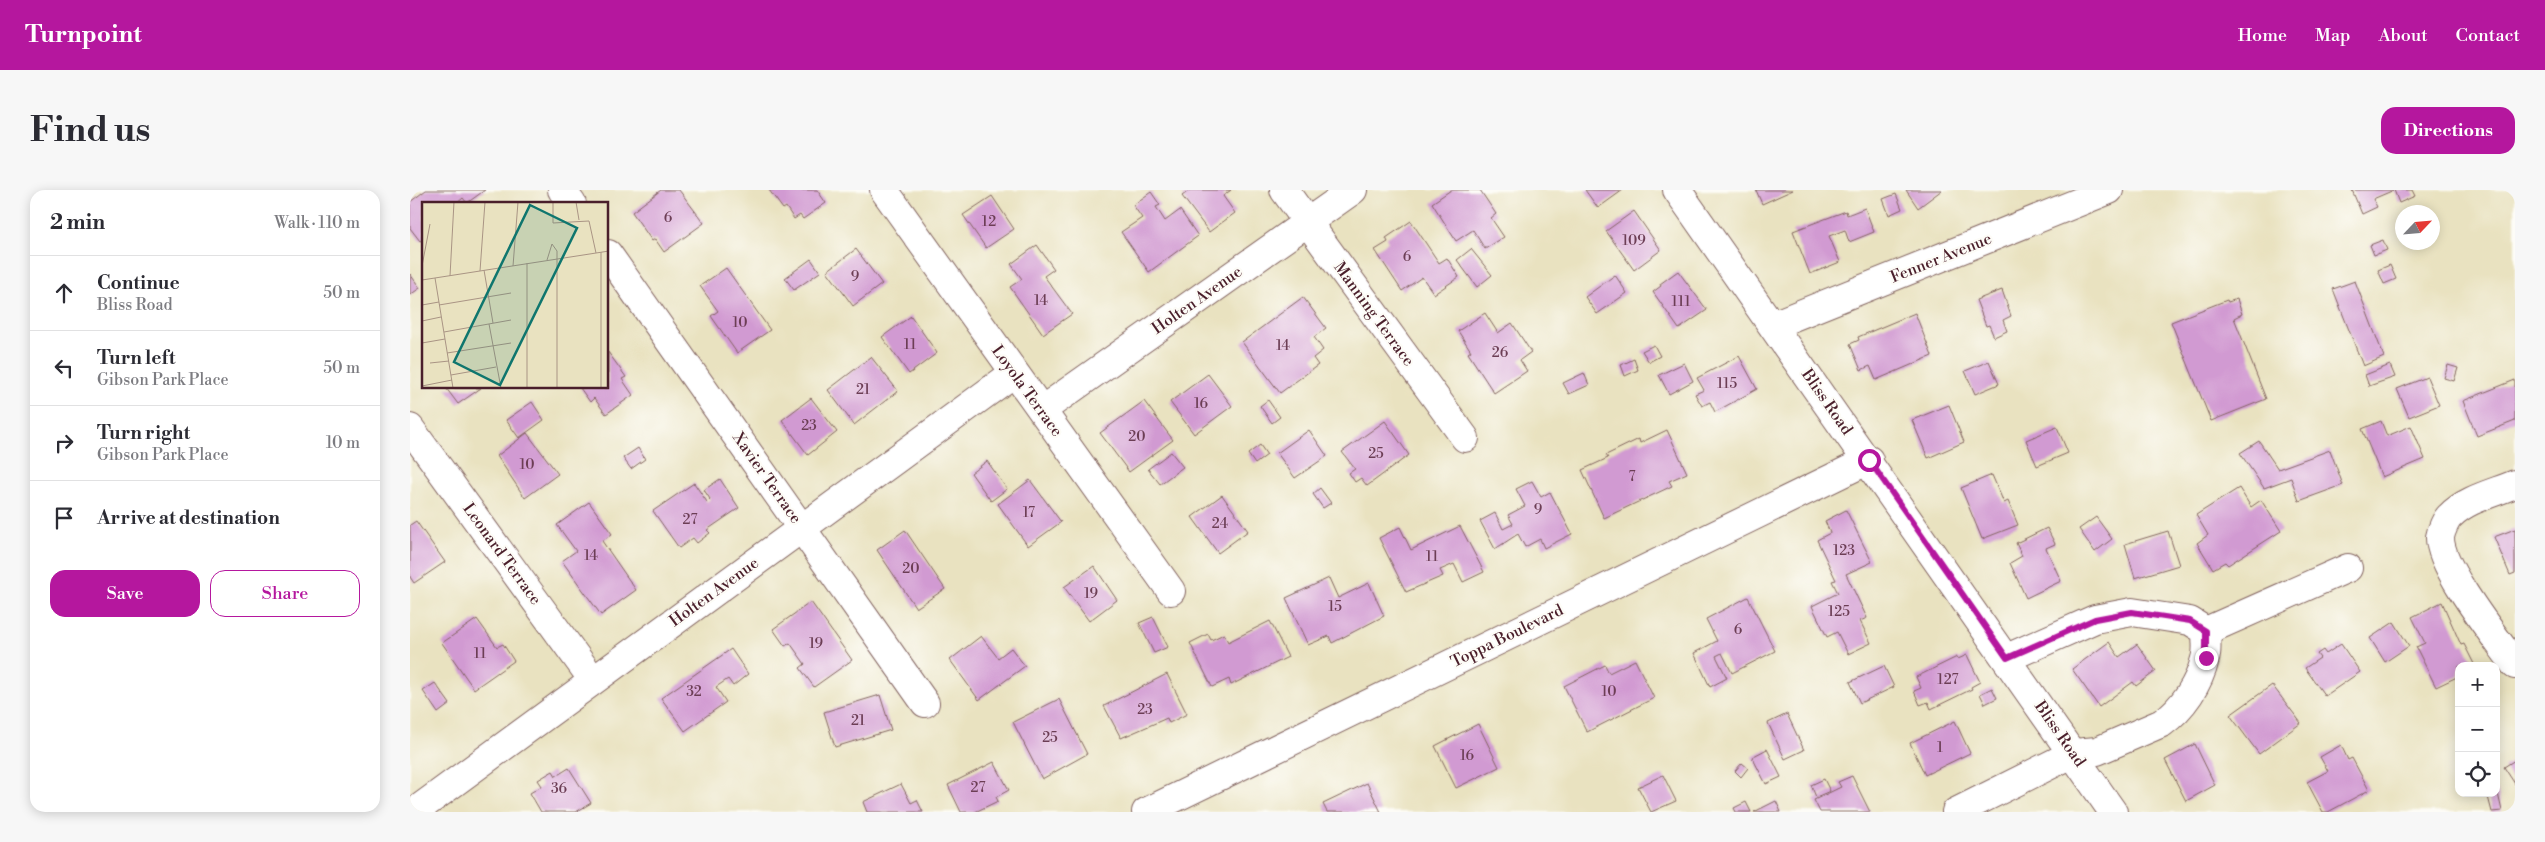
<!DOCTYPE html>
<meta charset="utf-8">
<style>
:root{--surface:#fff;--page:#f7f7f7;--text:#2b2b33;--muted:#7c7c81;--line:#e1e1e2;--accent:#b5179e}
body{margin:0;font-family:"Libre Bodoni",serif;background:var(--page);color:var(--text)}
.controls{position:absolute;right:15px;bottom:15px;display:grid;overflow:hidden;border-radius:10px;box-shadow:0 2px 12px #0003}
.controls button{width:45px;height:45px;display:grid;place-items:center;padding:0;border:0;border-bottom:1px solid var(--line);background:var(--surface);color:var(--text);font:25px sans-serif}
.compass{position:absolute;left:1985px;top:15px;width:45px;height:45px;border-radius:50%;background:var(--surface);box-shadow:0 2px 12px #0003;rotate:64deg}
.stop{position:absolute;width:15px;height:15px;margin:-11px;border:4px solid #b5179e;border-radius:50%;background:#fff}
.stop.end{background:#b5179e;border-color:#fff;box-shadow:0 1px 5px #0008}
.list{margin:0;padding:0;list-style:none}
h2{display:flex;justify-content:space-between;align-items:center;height:65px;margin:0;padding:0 20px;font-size:21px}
h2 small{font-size:16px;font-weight:400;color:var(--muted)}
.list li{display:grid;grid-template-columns:32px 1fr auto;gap:15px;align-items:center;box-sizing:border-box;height:75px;padding:0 20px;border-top:1px solid var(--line)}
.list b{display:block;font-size:19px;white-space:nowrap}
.list p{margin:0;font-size:16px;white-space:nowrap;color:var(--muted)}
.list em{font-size:16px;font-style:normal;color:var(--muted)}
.actions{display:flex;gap:10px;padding:15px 20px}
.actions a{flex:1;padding:11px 0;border:1px solid var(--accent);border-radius:15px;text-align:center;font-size:18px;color:var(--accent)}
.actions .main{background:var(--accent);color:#fff}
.icon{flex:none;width:28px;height:28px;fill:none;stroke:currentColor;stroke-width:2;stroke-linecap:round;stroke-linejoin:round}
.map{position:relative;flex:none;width:2105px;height:622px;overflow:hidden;border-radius:15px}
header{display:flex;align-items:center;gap:30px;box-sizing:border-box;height:70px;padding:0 25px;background:var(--accent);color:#fff}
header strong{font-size:24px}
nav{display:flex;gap:28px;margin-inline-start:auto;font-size:18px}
.intro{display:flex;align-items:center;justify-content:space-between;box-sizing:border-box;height:120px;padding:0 30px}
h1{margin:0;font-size:35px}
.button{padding:12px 22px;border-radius:15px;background:var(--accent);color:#fff;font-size:18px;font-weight:700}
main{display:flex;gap:30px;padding:0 30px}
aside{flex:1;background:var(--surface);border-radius:15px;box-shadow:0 2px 12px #0003}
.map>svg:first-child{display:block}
</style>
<header>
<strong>Turnpoint</strong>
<nav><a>Home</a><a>Map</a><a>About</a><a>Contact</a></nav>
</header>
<div class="intro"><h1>Find us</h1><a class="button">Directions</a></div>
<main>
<aside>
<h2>2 min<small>Walk · 110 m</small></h2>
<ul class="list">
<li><svg class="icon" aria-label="ahead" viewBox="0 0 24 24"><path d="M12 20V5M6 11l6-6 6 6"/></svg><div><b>Continue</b><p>Bliss Road</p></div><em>50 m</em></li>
<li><svg class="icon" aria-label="left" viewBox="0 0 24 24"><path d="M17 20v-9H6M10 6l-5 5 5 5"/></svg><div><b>Turn left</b><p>Gibson Park Place</p></div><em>50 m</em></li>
<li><svg class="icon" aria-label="right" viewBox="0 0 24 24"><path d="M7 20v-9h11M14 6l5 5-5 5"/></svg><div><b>Turn right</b><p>Gibson Park Place</p></div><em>10 m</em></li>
<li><svg class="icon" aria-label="arrive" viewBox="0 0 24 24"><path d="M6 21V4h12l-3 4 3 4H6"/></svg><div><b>Arrive at destination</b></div></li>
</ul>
<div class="actions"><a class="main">Save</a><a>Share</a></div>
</aside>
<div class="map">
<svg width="2105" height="622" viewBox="0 0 2105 622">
<rect width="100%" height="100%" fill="#fdfcf7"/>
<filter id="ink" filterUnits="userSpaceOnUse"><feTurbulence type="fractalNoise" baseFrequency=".02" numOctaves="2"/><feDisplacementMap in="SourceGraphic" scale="10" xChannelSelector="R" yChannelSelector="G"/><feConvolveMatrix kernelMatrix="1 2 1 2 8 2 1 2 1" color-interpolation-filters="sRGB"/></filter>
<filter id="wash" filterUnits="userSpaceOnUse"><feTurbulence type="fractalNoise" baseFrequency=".0096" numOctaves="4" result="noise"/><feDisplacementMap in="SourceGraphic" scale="20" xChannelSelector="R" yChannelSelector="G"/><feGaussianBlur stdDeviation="1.12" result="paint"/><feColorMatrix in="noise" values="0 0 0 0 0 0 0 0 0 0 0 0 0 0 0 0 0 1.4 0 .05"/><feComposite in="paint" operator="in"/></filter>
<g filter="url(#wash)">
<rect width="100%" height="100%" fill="#e9e2c0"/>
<g id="blocks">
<g fill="#d19ad2">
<polygon points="16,0 75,0 57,13 53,8 46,14 14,14 14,49 10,51 0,38 0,12"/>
<polygon points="251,0 269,0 294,33 254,62 245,49 242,51 222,22"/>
<polygon points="359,0 407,0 416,13 393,29 390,25 384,29 376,17 373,19"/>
<polygon points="780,0 821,0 813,6 825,23 799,42 772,6"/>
<polygon points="1041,0 1070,0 1086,24 1081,28 1094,47 1075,59 1063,40 1046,51 1022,13"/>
<polygon points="1175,0 1213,0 1188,18"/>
<polygon points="1346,0 1383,0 1352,14"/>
<polygon points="1496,0 1532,0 1508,18"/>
<polygon points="1942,0 2002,0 2005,6 1989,13 1984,0 1963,9 1967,17 1952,24"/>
<polygon points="741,2 750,15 746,17 755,31 770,20 788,46 739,82 711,42 732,28 723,15"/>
<polygon points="1486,4 1492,19 1479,25 1473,9"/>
<polygon points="582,6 604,39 576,58 553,25"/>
<polygon points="1455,18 1464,42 1439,52 1435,40 1419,46 1430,72 1400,84 1383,41 1436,21 1437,25"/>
<polygon points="1224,21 1251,60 1224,80 1196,41"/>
<polygon points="1001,31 1029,73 1037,68 1049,87 1024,104 1012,87 992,101 965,60 978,52 976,48"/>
<polygon points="1973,50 1977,60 1964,65 1960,55"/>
<polygon points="627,55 644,79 634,86 662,124 633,144 600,97 612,89 601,74"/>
<polygon points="446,59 472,94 443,116 417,81"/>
<polygon points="1061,59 1082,85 1067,97 1047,70"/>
<polygon points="401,69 410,82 384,100 375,88"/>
<polygon points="1980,75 1986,89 1974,94 1968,80"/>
<polygon points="316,78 360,140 327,163 301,126 308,121 290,96"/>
<polygon points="1268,81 1297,120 1269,139 1243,102 1251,96 1250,94"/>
<polygon points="0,84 10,98 0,105"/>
<polygon points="1205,85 1217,103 1187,124 1175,107"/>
<polygon points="1945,91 1974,167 1953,176 1923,99"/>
<polygon points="1592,100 1601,126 1593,130 1597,141 1584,147 1579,135 1576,136 1566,110"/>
<polygon points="893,107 916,138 904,147 913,160 903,168 908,175 870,203 832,152"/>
<polygon points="1827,109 1832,124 1824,128 1856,209 1801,231 1761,132 1817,110 1818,112"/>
<polygon points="1075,123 1088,143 1102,133 1121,162 1110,170 1117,181 1084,203 1058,163 1061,161 1048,141"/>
<polygon points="1505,123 1522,166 1466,190 1460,176 1451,180 1440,154 1449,150 1448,147"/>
<polygon points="501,126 527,163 499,184 472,147"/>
<polygon points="1244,155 1250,166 1239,172 1232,161"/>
<polygon points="198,162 216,187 212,189 223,205 196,224 184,208 180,212 170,198 198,198"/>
<polygon points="1329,166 1347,199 1305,222 1300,212 1292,216 1285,204 1294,200 1287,188"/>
<polygon points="461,167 488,201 444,235 418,200"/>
<polygon points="1224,169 1228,180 1215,186 1211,175"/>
<polygon points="1579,171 1589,194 1565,204 1555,181"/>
<polygon points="1274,173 1283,191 1259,204 1249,185"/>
<polygon points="1980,175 1985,187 1959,196 1955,185"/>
<polygon points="2038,175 2048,178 2044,191 2034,188"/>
<polygon points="1174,183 1179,195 1159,204 1153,193"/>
<polygon points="798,184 822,216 784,244 760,212"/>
<polygon points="2017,187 2029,215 1999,227 1987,199"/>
<polygon points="2105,190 2105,231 2067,246 2053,211"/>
<polygon points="36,198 71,198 48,214"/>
<polygon points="401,208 427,242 398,265 372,230"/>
<polygon points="858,210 870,227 862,233 850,216"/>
<polygon points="734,211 763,250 719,282 690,243"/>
<polygon points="122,212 134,230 109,248 96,230"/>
<polygon points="1539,215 1554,252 1518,268 1502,230"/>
<polygon points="975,231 999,265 957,296 951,288 945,292 939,283 945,279 932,262"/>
<polygon points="1971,231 1977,246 2001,236 2015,269 1972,287 1952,239"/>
<polygon points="1647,237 1658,263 1627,276 1616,250"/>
<polygon points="899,240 917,266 885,288 867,263"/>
<polygon points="1257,240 1277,283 1259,291 1262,296 1194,328 1172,280 1198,268 1196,265 1229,249 1230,253"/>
<polygon points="117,243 148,284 115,308 87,266"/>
<polygon points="1849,251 1868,279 1920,260 1933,295 1889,311 1881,288 1854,298 1830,263"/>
<polygon points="850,255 857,265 845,274 838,264"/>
<polygon points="228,258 235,269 221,279 213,268"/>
<polygon points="761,262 773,277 750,294 738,279"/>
<polygon points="577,271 597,299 581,311 561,283"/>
<polygon points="1582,285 1594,313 1598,311 1608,335 1572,349 1551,298"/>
<polygon points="310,289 329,318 297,340 300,343 287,353 283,348 269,358 243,321 284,293 297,312 300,309 294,300"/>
<polygon points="620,290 651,332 618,356 588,314"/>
<polygon points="1122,291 1131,307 1140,302 1162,344 1134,358 1130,349 1115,357 1108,344 1085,359 1070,331 1085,323 1093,339 1103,334 1098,325 1115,316 1106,299"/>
<polygon points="910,298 921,313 913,318 903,304"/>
<polygon points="1829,298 1841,317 1851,310 1871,341 1818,375 1815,372 1803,379 1787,353 1798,345 1786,325"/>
<polygon points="812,305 838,341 808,363 782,327"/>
<polygon points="179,312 202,344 192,351 226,400 191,425 152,371 166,361 147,335"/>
<polygon points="1436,320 1462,372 1436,384 1457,428 1450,431 1461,453 1438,464 1427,442 1417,447 1402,416 1428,403 1422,391 1426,390 1407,350 1420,343 1415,331"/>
<polygon points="1686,327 1702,349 1685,362 1669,339"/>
<polygon points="6,331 35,372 4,393 0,387 0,335"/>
<polygon points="1050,336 1074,382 1053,392 1044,374 1030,380 1033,386 996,402 969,348 990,337 1001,360"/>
<polygon points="1637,338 1645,354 1636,358 1651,391 1616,408 1600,373 1612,366 1606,353"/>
<polygon points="2105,339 2105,383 2100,385 2084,347"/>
<polygon points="495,340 535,399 506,418 467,360"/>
<polygon points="1758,341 1769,375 1725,388 1715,354"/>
<polygon points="684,376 707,410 679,431 654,397"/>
<polygon points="919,388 928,408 959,393 974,426 922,453 919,446 898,455 876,408"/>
<polygon points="1338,407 1365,461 1322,483 1312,463 1306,466 1317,488 1300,497 1284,463 1307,451 1296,429"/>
<polygon points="401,412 442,470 404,497 390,478 395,474 380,453 375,456 363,439"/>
<polygon points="2032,412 2051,455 2054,454 2065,476 2049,476 2049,486 2026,497 2006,457 2015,453 2002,427"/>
<polygon points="743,427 758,457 744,463 729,433"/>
<polygon points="67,429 87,457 93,454 104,471 64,499 32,453"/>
<polygon points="860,431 878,467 821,495 819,489 802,497 780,453 798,444 801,450 814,444 818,452"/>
<polygon points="1984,432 1999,456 1975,472 1960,448"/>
<polygon points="571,446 588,468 601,458 615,476 569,510 540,470"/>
<polygon points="1699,452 1709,467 1727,454 1746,481 1726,496 1723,492 1689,517 1662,479"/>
<polygon points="1931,454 1950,482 1915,506 1895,478 1910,468 1907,464 1913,460 1916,464"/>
<polygon points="321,459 338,484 323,496 318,489 306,497 316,512 275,541 251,508"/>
<polygon points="1557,465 1570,492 1561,497 1562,499 1521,519 1518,512 1510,515 1504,501 1511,498 1506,487 1547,467 1548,469"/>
<polygon points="1225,470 1244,508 1177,542 1154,496 1195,475 1199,483"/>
<polygon points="1474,476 1484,497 1450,513 1440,492"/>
<polygon points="757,484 777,524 759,533 757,528 711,548 694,516"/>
<polygon points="25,493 40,514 28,523 13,501"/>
<polygon points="1862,495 1891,533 1849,564 1820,525"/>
<polygon points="1582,498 1587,508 1575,514 1570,504"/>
<polygon points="470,505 481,540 425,557 414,522"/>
<polygon points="649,509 677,564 632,589 603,532"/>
<polygon points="1377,524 1394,560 1375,569 1358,533"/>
<polygon points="1545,531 1560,563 1515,585 1500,553"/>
<polygon points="1068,534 1089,577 1046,598 1025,556"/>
<polygon points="1785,554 1805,595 1776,611 1755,570"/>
<polygon points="1931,555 1938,570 1942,568 1959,600 1918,622 1913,622 1897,592 1918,581 1910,567"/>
<polygon points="1357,559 1371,587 1356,594 1342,567"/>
<polygon points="2105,570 2105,594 2094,577"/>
<polygon points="584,572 599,600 586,607 588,611 565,622 551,622 538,595"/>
<polygon points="1332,573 1338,578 1331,587 1325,581"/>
<polygon points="159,578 181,613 166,622 131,622 120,603 132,596 128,590 143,581 146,586"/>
<polygon points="1253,585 1266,611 1241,622 1228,597"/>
<polygon points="1442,586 1460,622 1410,622 1404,610 1431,597 1428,592"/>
<polygon points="1414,589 1420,601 1406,607 1401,595"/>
<polygon points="957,593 971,622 917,622 913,614"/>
<polygon points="491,594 501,613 507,610 513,622 457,622 453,612"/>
<polygon points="2087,599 2092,621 2082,622 2077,603 2086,603"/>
<polygon points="1366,611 1371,622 1344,622"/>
<polygon points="1336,612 1341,622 1326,622 1324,618"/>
</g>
</g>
</g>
<g filter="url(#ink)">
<use href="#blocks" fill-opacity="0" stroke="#82635f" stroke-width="1"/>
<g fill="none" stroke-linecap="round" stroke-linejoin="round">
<defs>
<g id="minor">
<polyline points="152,0 162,14"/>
<polyline points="474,0 761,401"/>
<polyline points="874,0 1055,248"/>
<polyline points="1267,0 1703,622"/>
<polyline points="198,64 515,513"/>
<polyline points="1363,135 1699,0"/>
<polyline points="632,220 943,0"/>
<polyline points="0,238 183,490"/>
<path d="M2105 294C2084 303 2056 309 2040 326 2036 329 2031 341 2030 347 2029 377 2087 449 2105 475"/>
<polyline points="1796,441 1938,378"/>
<polyline points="4,622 604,183"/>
<polyline points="736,622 1459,270"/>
<path d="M1546 622 1664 563 1687 561 1752 533C1773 518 1789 494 1795 469 1798 461 1796 450 1796 441L1780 431 1722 422 1685 429 1597 468"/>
</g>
</defs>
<use href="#minor" stroke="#82635f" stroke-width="30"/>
<use href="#minor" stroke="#fff" stroke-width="28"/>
</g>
</g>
<g fill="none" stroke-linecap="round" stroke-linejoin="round" filter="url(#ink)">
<polyline stroke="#b5179e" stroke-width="6" points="1459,270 1597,468 1685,429 1722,422 1780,431 1796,441 1796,468"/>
</g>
<g text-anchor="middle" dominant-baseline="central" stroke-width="4.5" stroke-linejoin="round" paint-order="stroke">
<g font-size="14" fill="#6c3e55">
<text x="258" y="28">6</text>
<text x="579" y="32">12</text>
<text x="1224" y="51">109</text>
<text x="997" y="67">6</text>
<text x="445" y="87">9</text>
<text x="631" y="111">14</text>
<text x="1271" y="112">111</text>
<text x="330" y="133">10</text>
<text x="500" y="155">11</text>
<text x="873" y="156">14</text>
<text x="1090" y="163">26</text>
<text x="1317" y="194">115</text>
<text x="453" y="200">21</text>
<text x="791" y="214">16</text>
<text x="399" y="236">23</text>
<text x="727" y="247">20</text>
<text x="966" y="264">25</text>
<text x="117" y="275">10</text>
<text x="1222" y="287">7</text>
<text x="1128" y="320">9</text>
<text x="619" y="323">17</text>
<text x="280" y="330">27</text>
<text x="810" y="334">24</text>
<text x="1434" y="361">123</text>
<text x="181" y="366">14</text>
<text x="1022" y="367">11</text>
<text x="501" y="379">20</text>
<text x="681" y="404">19</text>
<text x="925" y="417">15</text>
<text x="1429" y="422">125</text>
<text x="1328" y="440">6</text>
<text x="406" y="454">19</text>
<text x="70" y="464">11</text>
<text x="1538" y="490">127</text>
<text x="284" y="502">32</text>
<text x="1199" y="502">10</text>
<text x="735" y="520">23</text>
<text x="448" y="531">21</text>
<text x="640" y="548">25</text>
<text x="1530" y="558">1</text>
<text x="1057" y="566">16</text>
<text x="568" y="598">27</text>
<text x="149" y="599">36</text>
</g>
<g font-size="16" fill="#4a1f2b" stroke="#fdfcf7">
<text transform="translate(1531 68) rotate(-22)">Fenner Avenue</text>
<text transform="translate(787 110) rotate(-35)">Holten Avenue</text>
<text transform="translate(964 124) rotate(54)">Manning Terrace</text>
<text transform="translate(617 201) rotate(54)">Loyola Terrace</text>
<text transform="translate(1417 212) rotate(55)">Bliss Road</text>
<text transform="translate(357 288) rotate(55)">Xavier Terrace</text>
<text transform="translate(92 364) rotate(54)">Leonard Terrace</text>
<text transform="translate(304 402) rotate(-36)">Holten Avenue</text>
<text transform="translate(1097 446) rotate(-26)">Toppa Boulevard</text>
<text transform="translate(1650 544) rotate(55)">Bliss Road</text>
</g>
</g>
<g transform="translate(12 12)">
<rect width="186" height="186" fill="#e9e2c0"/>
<path fill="none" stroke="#a99484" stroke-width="1" d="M131 0V21L167 19 174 51M154 0 157 18M179 50V186M125 58 130 42 135 49V186M0 64 8 22M91 64 96 0M62 68 71 121M58 69 63 0M28 74 32 0M13 76 31 186M0 78 187 49M0 103 17 100M17 103 89 91M0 119 19 115M67 122 79 186M22 130 89 118M0 141 23 137M25 151 89 141M8 161 27 159M29 173 74 165M0 184 30 178M105 186V61"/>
<path fill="#0f766e" fill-opacity="0.15" stroke="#0f766e" stroke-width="2.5" d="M108 3 155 26 78 183 32 160Z"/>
<rect width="186" height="186" fill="none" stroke="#4a1f2b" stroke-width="2.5"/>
</g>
</svg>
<div class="controls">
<button>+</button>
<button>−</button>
<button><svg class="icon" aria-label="locate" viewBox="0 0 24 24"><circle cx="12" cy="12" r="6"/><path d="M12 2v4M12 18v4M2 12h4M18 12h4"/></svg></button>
</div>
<svg class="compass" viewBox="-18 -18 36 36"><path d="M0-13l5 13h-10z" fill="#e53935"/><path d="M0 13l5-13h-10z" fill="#7c7c81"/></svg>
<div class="stop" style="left:1459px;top:270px"></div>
<div class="stop end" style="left:1796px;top:468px"></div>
</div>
</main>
